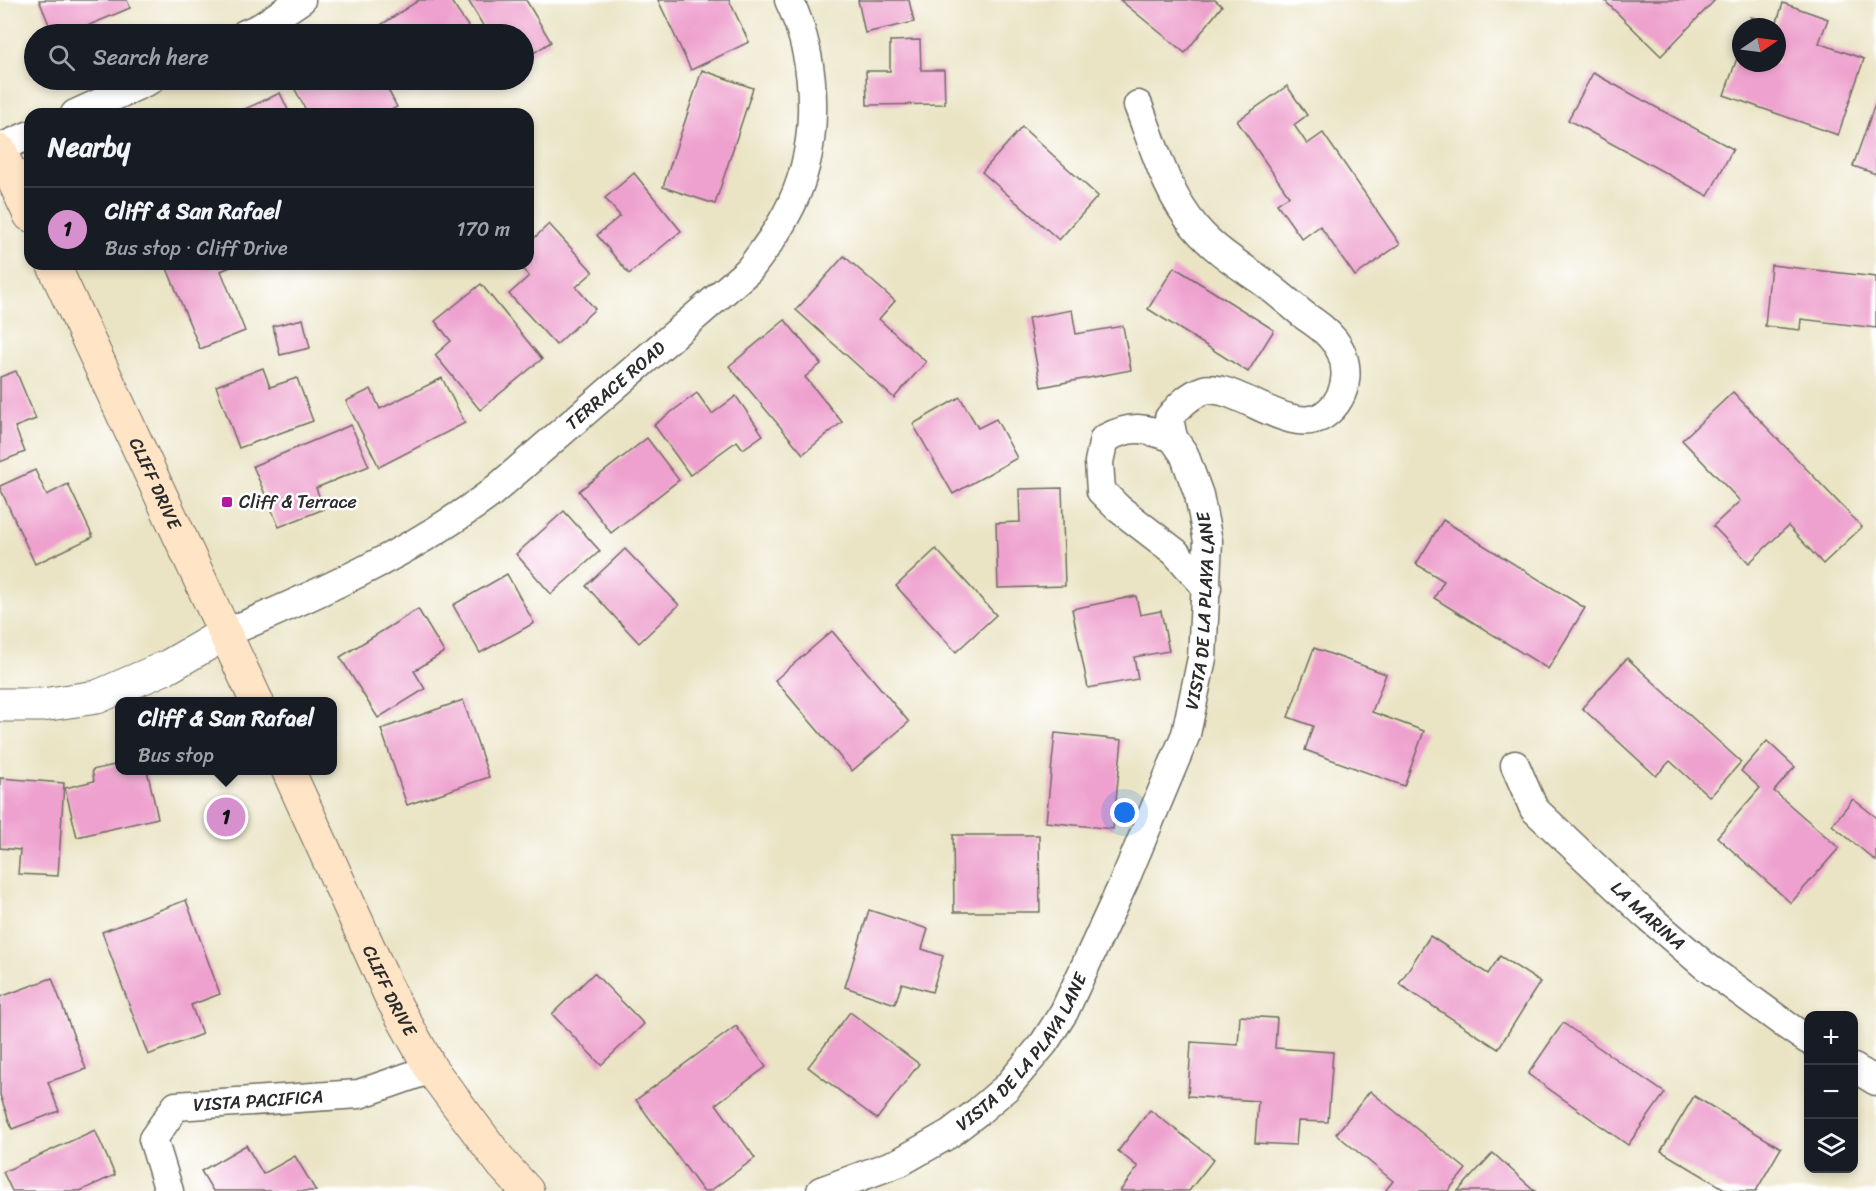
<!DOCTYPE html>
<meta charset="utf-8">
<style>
:root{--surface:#171b24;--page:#242831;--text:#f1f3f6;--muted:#9ea1a6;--line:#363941;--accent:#d690ce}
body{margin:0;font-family:Sriracha,sans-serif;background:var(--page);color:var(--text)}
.controls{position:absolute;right:18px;bottom:18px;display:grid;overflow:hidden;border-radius:12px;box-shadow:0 3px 9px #0003}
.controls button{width:54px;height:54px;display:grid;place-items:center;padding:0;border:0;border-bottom:2px solid var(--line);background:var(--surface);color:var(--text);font:30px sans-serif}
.compass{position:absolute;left:1732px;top:18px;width:54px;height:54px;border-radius:50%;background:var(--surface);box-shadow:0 3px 9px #0003;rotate:77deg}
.you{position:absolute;left:1125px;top:813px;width:21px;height:21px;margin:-15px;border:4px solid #fff;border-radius:50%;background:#1a73e8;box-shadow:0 0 0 9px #1a73e833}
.badge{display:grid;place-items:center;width:39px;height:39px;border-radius:50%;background:var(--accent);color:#111;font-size:20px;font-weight:700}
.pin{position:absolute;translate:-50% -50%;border:3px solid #fff;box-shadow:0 2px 6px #0006}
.popup{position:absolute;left:115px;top:697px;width:222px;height:78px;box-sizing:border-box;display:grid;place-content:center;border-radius:12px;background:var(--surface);filter:drop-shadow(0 2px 4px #0005);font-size:20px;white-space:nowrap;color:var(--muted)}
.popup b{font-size:22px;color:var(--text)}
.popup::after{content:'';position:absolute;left:50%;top:100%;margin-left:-12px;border:12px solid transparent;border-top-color:var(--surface)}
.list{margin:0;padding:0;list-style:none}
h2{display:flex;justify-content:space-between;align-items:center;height:78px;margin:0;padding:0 24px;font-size:26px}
h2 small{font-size:20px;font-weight:400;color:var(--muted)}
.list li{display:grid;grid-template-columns:39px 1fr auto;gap:18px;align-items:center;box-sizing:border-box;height:84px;padding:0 24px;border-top:2px solid var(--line)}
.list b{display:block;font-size:22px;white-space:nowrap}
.list p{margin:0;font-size:20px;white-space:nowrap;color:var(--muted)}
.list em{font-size:20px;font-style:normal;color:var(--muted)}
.icon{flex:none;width:33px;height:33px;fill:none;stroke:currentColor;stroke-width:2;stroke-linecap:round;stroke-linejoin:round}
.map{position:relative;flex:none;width:1876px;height:1191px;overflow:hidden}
.search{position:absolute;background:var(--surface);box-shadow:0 3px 9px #0003;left:24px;top:24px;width:510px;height:66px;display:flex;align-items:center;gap:15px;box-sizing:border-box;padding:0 21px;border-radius:33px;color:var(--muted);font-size:22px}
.panel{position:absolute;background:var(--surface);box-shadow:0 3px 9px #0003;left:24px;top:108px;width:510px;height:162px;border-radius:18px}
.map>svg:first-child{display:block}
</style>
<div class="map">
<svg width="1876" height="1191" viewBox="0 0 1876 1191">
<rect width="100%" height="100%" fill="#fff"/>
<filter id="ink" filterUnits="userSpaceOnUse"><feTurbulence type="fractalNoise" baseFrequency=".0167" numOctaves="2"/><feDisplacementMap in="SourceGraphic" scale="12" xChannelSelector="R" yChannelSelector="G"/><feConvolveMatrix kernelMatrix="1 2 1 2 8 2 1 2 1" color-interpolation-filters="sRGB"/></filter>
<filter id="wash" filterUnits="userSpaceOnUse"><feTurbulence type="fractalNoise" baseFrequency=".008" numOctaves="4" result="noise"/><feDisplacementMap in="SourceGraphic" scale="24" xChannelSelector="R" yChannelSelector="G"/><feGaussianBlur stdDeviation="1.35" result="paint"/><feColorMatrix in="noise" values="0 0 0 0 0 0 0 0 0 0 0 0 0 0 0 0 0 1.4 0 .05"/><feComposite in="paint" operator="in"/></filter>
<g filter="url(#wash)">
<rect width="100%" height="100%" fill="#eae4c5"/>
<g id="blocks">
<g fill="#eea1ce">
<polygon points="39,0 127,0 130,8 68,34 53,34"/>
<polygon points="419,0 450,0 470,29 462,34 367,34"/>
<polygon points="468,0 526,0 551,42 524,59 524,34 488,34"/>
<polygon points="658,0 729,0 749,42 691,70"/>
<polygon points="858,0 909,0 914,22 865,33"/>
<polygon points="1120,0 1215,0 1222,6 1185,53"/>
<polygon points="1604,0 1715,0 1661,56"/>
<polygon points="1783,3 1828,19 1819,43 1864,59 1838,135 1724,95 1741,47 1741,63 1777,63 1777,27 1748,27 1751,17 1776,25"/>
<polygon points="920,40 921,70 944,70 945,104 867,105 866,71 890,71 890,41"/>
<polygon points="702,70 753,88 715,204 663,187"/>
<polygon points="1593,73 1733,149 1708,196 1568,120"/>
<polygon points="290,80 383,80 397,107 384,114 308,114"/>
<polygon points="1287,86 1307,115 1294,125 1307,144 1323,133 1400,244 1355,276 1320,226 1302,239 1277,204 1289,196 1237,121"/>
<polygon points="280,93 290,114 234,114"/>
<polygon points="1876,101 1876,174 1853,166"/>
<polygon points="1022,127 1098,196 1059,240 982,172"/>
<polygon points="634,173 681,231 629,274 597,235 620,216 605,198"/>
<polygon points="549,224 593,272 576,287 595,309 556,345 509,294 529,276 518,264 528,264 528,244"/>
<polygon points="844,256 895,301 879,319 926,362 894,398 796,310"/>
<polygon points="171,264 237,264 221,271 245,331 200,349 166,266"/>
<polygon points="1771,265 1876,277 1876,328 1801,319 1800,330 1765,326"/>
<polygon points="1174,267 1274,330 1248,372 1148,309"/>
<polygon points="481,284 542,359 480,410 435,355 451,341 435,321"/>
<polygon points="1072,310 1076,334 1123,326 1131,370 1041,387 1028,318"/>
<polygon points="303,319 310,348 280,355 273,326"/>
<polygon points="785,320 821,364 805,377 842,422 803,454 729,366"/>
<polygon points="263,368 270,387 297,378 313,421 239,448 216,386"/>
<polygon points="16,371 36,419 15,427 25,452 0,462 0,377"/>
<polygon points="442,378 465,423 379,467 346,401 371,389 380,409"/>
<polygon points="1733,392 1862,527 1823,564 1788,526 1749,563 1713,526 1740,501 1682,440"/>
<polygon points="697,393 712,414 736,396 763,435 743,449 737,441 690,475 654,425"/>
<polygon points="960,397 978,428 996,419 1017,458 953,494 913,424"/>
<polygon points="351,425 369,466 316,488 324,509 279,527 253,466"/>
<polygon points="647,438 679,480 611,533 579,491"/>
<polygon points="35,470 47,495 68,484 93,537 35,564 0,488 0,486"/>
<polygon points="1062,488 1065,586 998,588 996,523 1020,522 1019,489"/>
<polygon points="564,511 600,551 551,594 516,554"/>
<polygon points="1443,520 1585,608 1548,669 1434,598 1444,581 1416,564"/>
<polygon points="625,549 679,605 639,643 586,586"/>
<polygon points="936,549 996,615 956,652 896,586"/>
<polygon points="507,574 534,623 480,653 453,605"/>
<polygon points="1136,596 1140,615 1161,611 1169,651 1134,657 1138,679 1088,688 1072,609"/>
<polygon points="418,609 444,652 414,671 425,689 378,718 340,657"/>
<polygon points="832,631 909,722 852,771 775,680"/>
<polygon points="1314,648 1386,674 1372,712 1424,731 1404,786 1305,750 1313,726 1288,717"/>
<polygon points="1627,658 1741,762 1710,797 1670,761 1656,776 1582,708"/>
<polygon points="463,700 489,777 407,805 381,729"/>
<polygon points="1055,733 1122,740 1113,829 1046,822"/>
<polygon points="1767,741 1795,767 1774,791 1839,848 1791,903 1717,837 1760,788 1741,771"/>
<polygon points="119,764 119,770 147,770 158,818 77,837 65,788 94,781 92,770"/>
<polygon points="0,778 64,783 58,876 18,874 20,850 0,848"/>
<polygon points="1853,799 1876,817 1876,861 1832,825"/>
<polygon points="953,835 1039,835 1040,912 954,912"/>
<polygon points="186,900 220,994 191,1005 202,1034 148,1055 102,932"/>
<polygon points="869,910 928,929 922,949 943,956 932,992 902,983 895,1004 845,987"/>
<polygon points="1430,936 1488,974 1500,956 1540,982 1498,1049 1399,984"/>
<polygon points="594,973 644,1024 601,1065 552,1014"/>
<polygon points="52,978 86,1069 48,1082 59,1111 12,1129 0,1095 0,997"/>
<polygon points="850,1012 919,1064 877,1119 808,1067"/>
<polygon points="1240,1016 1277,1018 1275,1048 1333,1052 1328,1122 1298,1121 1296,1145 1255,1143 1258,1101 1188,1096 1191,1042 1238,1045"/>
<polygon points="1563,1023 1665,1093 1628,1145 1528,1074"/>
<polygon points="736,1026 766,1067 716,1104 755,1158 710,1191 703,1191 636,1100"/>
<polygon points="1370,1091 1466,1169 1448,1191 1385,1191 1393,1181 1336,1134"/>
<polygon points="1694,1096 1781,1148 1756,1191 1728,1191 1661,1151"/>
<polygon points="1150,1110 1214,1159 1189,1191 1120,1191 1138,1167 1118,1151"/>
<polygon points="95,1130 115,1175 80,1191 12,1191 3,1172"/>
<polygon points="246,1145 263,1174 295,1156 316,1191 213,1191 201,1171"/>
<polygon points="1493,1153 1535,1191 1458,1191"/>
</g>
</g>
</g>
<g filter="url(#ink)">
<use href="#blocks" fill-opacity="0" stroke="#6e6c61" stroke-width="1.5"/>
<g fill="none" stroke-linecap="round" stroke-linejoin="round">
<defs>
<g id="minor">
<polyline points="245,34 261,27 301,0"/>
<polyline points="75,114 150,80"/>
<polyline points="0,148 30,135"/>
<path d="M1173 438C1144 428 1133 424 1104 439L1099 462 1101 491 1118 508 1175 552 1207 588"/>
<path id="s1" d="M226 633C314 596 414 551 490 494L749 270C762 253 775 236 785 217 821 153 820 66 789 0"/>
<path id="s2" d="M1515 765 1534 809 1646 915 1704 965 1786 1025 1808 1040"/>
<polyline points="1854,1068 1876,1081"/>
<path id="s3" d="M169 1191 153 1139 176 1106 359 1094 431 1069"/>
<path id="s4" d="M821 1191 900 1162 949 1134 979 1111 1007 1087 1044 1043 1064 1012 1124 882 1186 734 1202 658 1208 541 1199 495 1184 454 1173 438 1169 418C1179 406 1189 395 1204 390 1210 388 1216 390 1222 391 1252 398 1296 434 1324 415 1350 397 1353 359 1330 336 1323 328 1314 322 1305 316 1290 304 1275 290 1259 279 1236 263 1214 249 1196 228 1166 193 1154 146 1138 105"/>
</g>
<polyline id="tertiary" points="0,705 42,705 97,697 169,666 226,633"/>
<g id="secondary">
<polyline points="0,151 30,215"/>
<path id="s5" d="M53 264 257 702"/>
<path id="s6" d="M288 770 391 997 431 1069 503 1165 527 1191"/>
</g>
</defs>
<use href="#minor" stroke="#6e6c61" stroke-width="31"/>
<use href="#tertiary" stroke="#6e6c61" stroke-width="35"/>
<use href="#secondary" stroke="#6e6c61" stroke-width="35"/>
<use href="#minor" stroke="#fff" stroke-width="28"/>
<use href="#tertiary" stroke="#fff" stroke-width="33"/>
<use href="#secondary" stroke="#ffe4c6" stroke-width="33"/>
</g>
</g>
<rect fill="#b5179e" stroke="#fff" stroke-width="2" x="221" y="496" width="12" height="12" rx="3"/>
<g text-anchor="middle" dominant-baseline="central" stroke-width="5" stroke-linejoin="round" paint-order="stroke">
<g font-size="18" fill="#2b2b2b" stroke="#fff">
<text stroke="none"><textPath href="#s1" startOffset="465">TERRACE ROAD</textPath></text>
<text stroke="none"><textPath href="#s5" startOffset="242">CLIFF DRIVE</textPath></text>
<text stroke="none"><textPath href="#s4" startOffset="738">VISTA DE LA PLAYA LANE</textPath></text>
<text stroke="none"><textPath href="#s2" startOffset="204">LA MARINA</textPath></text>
<text stroke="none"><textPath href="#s6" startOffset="243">CLIFF DRIVE</textPath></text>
<text stroke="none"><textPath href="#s4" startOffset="252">VISTA DE LA PLAYA LANE</textPath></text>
<text stroke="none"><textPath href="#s3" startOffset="177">VISTA PACIFICA</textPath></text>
</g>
<g font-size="18" fill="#2b2b2b" stroke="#fff" text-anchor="start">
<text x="239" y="502">Cliff &amp; Terrace</text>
</g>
</g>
</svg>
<div class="controls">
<button>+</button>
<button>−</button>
<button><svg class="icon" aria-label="layers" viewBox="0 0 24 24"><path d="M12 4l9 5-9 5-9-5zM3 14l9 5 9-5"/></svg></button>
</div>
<svg class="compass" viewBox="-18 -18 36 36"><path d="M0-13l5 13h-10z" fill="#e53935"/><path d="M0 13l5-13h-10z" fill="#9ea1a6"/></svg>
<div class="you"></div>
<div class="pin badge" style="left:226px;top:817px">1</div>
<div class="popup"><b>Cliff &amp; San Rafael</b>Bus stop</div>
<div class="search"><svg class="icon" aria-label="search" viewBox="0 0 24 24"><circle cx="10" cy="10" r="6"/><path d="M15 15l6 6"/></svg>Search here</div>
<section class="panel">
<h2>Nearby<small></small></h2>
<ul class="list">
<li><span class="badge">1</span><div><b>Cliff &amp; San Rafael</b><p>Bus stop · Cliff Drive</p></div><em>170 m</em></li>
</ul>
</section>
</div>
